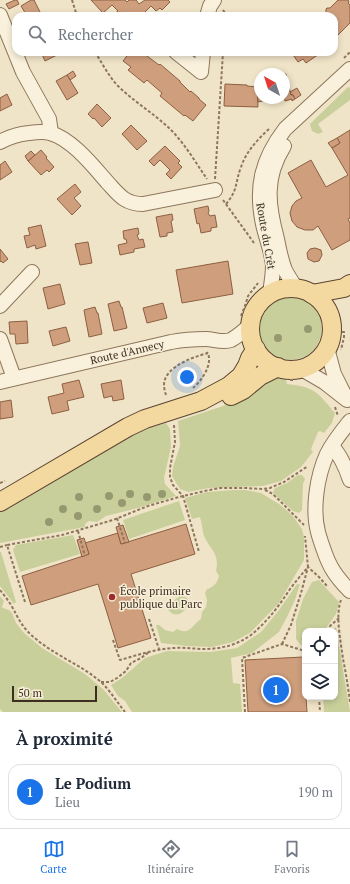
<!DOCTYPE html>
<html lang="fr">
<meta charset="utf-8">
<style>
:root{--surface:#fff;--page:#f6f6f7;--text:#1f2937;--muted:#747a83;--line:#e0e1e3;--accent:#1a73e8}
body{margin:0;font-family:"PT Serif",serif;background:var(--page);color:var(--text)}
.controls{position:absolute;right:12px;bottom:12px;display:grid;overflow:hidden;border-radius:8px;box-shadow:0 2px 6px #0003}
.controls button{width:36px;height:36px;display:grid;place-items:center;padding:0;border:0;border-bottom:1px solid var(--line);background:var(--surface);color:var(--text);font:20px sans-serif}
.compass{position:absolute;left:254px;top:68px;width:36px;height:36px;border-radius:50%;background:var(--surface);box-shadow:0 2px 6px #0003;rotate:321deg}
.scale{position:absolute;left:12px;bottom:10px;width:85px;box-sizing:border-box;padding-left:4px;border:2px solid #3d2e20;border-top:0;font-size:11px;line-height:14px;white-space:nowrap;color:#3d2e20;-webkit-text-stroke:3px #f7eed8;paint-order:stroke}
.you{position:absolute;left:187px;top:377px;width:14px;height:14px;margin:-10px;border:3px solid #fff;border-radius:50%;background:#1a73e8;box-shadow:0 0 0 6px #1a73e833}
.badge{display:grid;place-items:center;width:26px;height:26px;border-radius:50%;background:var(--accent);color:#fff;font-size:13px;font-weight:700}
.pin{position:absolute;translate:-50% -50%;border:2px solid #fff;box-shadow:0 1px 4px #0006}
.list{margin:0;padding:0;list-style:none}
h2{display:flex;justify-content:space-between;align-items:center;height:52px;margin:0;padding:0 16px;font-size:17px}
h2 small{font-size:13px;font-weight:400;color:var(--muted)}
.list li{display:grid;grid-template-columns:26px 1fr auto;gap:12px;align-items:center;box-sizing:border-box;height:56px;margin:0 8px 8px;padding:0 8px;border:1px solid var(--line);border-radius:12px}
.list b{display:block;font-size:15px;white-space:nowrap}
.list p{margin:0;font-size:13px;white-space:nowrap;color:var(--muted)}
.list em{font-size:13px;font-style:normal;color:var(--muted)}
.icon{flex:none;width:22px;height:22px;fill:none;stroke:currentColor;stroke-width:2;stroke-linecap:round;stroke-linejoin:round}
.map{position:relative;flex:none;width:350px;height:712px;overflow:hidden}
.search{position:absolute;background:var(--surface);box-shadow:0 2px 6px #0003;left:12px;right:12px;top:12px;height:44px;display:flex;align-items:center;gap:10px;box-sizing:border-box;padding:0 14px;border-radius:12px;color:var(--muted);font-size:15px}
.sheet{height:116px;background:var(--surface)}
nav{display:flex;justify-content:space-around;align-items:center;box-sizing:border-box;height:56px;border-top:1px solid var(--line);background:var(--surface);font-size:11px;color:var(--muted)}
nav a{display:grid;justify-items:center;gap:2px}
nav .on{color:var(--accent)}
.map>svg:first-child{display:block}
</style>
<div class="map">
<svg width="350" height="712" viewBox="0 0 350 712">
<rect width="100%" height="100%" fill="#f0e4c8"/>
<g fill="#c9cf9b">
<polygon points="348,87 350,88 350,100 318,124 323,132 318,134 312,131 310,124"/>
<circle cx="290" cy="328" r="32"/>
<path d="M273 375 285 377 287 384C295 385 305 386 312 390 321 395 328 405 335 413L332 423 324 433 320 431 318 432 311 449 313 452 301 467 281 481 263 486 209 488 188 492 180 489 172 476 173 467 180 446 178 421 223 406 244 397Z"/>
<polygon points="166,423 170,429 171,447 164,478 165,484 176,496 138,508 106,516 97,522 89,521 85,524 85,527 0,543 0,511 134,432"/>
<polygon points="298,475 302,475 305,479 303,484 302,510 299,513 293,511 274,494 273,492 275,488 287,483"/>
<path d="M233 490H245L261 493 279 504 292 515 302 529 304 537V560L279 603 250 633 233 642 212 647 186 646 161 643 156 625H159L165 630 173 632 177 629C190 636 192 625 201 619L202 612 206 607 207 600 205 593 207 589C214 587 217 583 219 576L216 571C220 553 210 550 204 536 202 530 202 523 200 517L192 519 185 498 207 492Z"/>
<polygon points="179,501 185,520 129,539 123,520"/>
<polygon points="73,535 80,554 20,572 13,550 16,545"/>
<polygon points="0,552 1,552 16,602 14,604 0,586"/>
<polygon points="319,580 324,586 339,602 336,614 324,631 305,631 305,646 301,645 296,639 296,621 303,599 312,582"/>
<polygon points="297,584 300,584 295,600 287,617 279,632 252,653 231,658 233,683 240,684 242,712 132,712 125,701 118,696 111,685 122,678 145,658 167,651 210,652 237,648 261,632 279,610"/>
<polygon points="0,596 4,601 2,607 3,608 9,610 12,613 16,623 24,633 42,648 85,674 103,689 122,712 3,712 0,709"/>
<path d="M180 596C200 595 179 628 167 608L169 604Z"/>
<polygon points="336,627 350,712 324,712 323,697 335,697 335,631 330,631"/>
</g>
<g fill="#cf9f7d" stroke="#8d5f41">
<polygon points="15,0 17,0 19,4 9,9 6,4"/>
<polygon points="31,0 34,0 42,16 27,16 21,6"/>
<polygon points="91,0 125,0 127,2 129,0 136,0 139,4 145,0 168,0 170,2 162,10 160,8 156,11 151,6 141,16 116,16 114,14 118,11 112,5 103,13"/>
<polygon points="338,0 348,0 349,2 348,3 350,5 350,23 336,37 334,34 334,16 322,16 326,12 326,9 327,8 330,8"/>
<polygon points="41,52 56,52 57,55 45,61"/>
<polygon points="130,52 145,52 149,55 147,56 159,65 160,64 180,81 180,82 190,92 191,91 199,98 199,99 206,105 193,121 185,115 184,116 160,96 162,93 147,80 144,83 128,70 131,67 123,61"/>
<polygon points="291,52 322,52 306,63 303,59 298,62"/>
<polygon points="73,71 76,76 70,80 67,75"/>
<polygon points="284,74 286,74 290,91 284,93"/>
<polygon points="67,75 78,93 67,100 56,81"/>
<polygon points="260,81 260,98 277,98 258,102 256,82"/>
<polygon points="225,84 247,85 247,86 257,87 258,107 224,106"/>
<polygon points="297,88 301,95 295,99 293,95 291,95 290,92"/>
<polygon points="290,91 291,95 293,95 295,99 292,101 292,99 285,101 284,93"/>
<polygon points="7,94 12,105 0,111 0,98"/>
<polygon points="97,104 111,118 102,127 94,118 93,119 88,114"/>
<polygon points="131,125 147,141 137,150 122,134"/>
<polygon points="350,130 350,218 348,219 350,223 350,240 332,250 318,226 313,230 305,230 297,227 292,221 290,213 292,206 296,201 302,198 288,173 311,160 326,187 348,175 332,148 340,143 337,138"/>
<polygon points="337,138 340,143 332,148 328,143"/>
<polygon points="165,146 180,161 178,163 182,167 171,179 166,174 170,170 160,160 154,166 149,161"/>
<polygon points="41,150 47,157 46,158 54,167 49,172 47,170 41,175 28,161"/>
<polygon points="31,151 35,155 28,161 25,156"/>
<polygon points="5,161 12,172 0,180 0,165"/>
<polygon points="75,184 81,192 74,198 81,206 72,215 57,199"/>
<polygon points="208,206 209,211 208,213 210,216 215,215 217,227 211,228 211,231 201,233 199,223 197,224 194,209"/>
<polygon points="172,214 173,220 171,221 173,232 167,233 167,236 160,237 156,217"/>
<polygon points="41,225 46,246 36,249 35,245 27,248 24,236 30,235 28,228"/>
<polygon points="138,228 139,234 137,235 139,240 143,239 145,247 134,249 134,252 120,255 118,245 127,243 126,239 124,239 123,231"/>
<polygon points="88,242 92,263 80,265 75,244"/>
<polygon points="315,248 321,250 322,255 319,261 314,262 308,259 307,253 310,249"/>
<polygon points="0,249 8,259 3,263 1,261 0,262"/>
<polygon points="228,261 233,294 182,303 176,270"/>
<polygon points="60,284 65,304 48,309 43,288"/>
<polygon points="119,301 121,307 122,307 127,328 114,331 108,304"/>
<polygon points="163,303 167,318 147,323 143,308"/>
<polygon points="95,307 97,313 98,313 102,334 89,337 85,316 84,310"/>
<polygon points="27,321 28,343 16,344 15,334 10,334 9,322"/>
<polygon points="66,327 70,341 53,346 49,331"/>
<polygon points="79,380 84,397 67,401 69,410 52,414 48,397 64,393 62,384"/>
<polygon points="121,380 124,399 113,401 112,396 104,398 101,384"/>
<polygon points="11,400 13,417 0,419 0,402"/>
<polygon points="186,524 195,554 131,574 151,638 118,648 98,584 31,605 22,576 89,554 85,543 118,533 121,544"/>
<polygon points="123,525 129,542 121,544 116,527"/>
<polygon points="84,538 89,554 82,557 77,540"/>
<polygon points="303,657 305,697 306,697 307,712 248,712 245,660"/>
</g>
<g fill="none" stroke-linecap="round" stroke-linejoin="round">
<defs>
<g id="minor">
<polyline points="0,15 23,72 49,119 51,133"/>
<polyline points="207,16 210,6 214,0"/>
<polyline points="176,52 201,72 203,52"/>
<path d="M0 142C9 137 19 134 29 133 36 132 44 131 50 133 72 139 93 166 108 183 119 195 125 204 143 204L215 190"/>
<path d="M284 146C264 178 268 205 277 239 279 249 281 260 285 270 288 276 292 282 296 288"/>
<path d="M270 294C271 285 273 275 273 266 272 252 266 238 263 224 255 187 262 159 285 129L350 69"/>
<polyline points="0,306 32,272"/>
<polyline points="0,339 14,378"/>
<polyline points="300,368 324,382 347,400 334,374 327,348"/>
<path d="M0 382 171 342C182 340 194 339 206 339 214 339 222 343 231 340 238 336 245 330 251 324"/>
<path d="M350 421C342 431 333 442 327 454 317 476 312 509 318 532 320 540 323 548 326 556 327 559 329 563 331 567 336 576 343 584 350 591"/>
<path d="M332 446C341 456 346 468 350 480"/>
</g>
<g id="major">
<circle cx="291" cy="329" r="41"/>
<polyline points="312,294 344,288 350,284"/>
<polyline points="231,396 243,390 260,376 278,367"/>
<polyline points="0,502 128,427 145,419 201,401 229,386 241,376 247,366 250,358 256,349"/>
</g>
</defs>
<use href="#minor" stroke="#8d765c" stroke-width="16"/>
<use href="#major" stroke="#5b4430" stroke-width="20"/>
<g stroke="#8d765c" stroke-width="2" stroke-dasharray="3 2" stroke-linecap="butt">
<polyline points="72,0 77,16"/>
<polyline points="223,10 225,13 225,16"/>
<path d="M95 52C102 63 108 75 117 85 134 102 155 114 171 130 185 144 196 163 207 179"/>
<polyline points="344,58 350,52"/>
<polyline points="215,179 223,52"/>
<polyline points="223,200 254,243"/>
<path d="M226 204C238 190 235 183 241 167 246 152 257 140 269 129"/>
<polyline points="241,316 246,303 248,296 258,283"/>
<polyline points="332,332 344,332 344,337 341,350"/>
<polyline points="290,375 290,380 295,380"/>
<path d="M193 388C200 382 210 369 209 358 209 356 208 354 207 352"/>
<path d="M166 395C165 392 164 388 164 385 164 367 193 357 208 353"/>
<polyline points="335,407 338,416"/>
<polyline points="174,425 175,442 170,468 170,477 173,485 183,496 199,552"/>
<polyline points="0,483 5,481"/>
<polyline points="265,490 271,493 276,497 304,525"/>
<polyline points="117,518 125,543"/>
<polyline points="78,531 85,556"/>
<polyline points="0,547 7,545"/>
<path d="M0 590C4 595 8 600 11 605 19 619 22 628 36 639 56 656 82 665 102 683 111 692 117 702 125 712"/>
<path d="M341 600C335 615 341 643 343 659 346 673 348 687 350 702"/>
<polyline points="25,602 7,545 62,535 113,520 148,506 179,497 209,490 220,488 245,488 263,489 270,488 284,482 308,466"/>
<polyline points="149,619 159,649"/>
<polyline points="327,631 330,626 339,618"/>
<path d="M113 640 120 660C138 655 155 649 174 648 184 647 194 649 204 649 221 649 237 645 251 635 267 622 279 606 290 589 296 581 302 574 308 567L305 536"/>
<polyline points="282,644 291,625 301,593 308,567 319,577 327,586"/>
<polyline points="101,682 110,682 117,678 126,671 131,663 141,658 149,652"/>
<polyline points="319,697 320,712"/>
<polyline points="245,712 242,658 282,644 305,651"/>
</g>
<use href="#minor" stroke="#faf1dc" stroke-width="14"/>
<use href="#major" stroke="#f3d9a0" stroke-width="18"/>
</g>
<g fill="#96986f">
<circle cx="308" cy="329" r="4"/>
<circle cx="278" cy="338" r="4"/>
<circle cx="130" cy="494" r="4"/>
<circle cx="162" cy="494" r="4"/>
<circle cx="109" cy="496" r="4"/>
<circle cx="79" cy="497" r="4"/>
<circle cx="147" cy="497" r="4"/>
<circle cx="122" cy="503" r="4"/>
<circle cx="63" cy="509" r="4"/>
<circle cx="97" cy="509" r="4"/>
<circle cx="78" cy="516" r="4"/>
<circle cx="49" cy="522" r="4"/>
</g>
<circle fill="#9e2a2b" stroke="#f7eed8" stroke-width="1.5" cx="112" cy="597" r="4"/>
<g text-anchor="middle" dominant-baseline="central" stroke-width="3" stroke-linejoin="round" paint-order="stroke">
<g font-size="11" fill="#3d2e20" stroke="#f7eed8">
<text transform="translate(266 236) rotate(80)">Route du Crêt</text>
<text transform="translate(127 352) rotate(-13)">Route d'Annecy</text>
</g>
<g font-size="11" fill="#3d2e20" stroke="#f7eed8" text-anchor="start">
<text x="120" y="591">École primaire<tspan x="120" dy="13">publique du Parc</tspan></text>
</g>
</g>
</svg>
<div class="controls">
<button><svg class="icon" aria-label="locate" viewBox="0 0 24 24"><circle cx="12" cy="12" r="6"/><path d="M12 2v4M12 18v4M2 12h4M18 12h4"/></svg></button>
<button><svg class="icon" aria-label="layers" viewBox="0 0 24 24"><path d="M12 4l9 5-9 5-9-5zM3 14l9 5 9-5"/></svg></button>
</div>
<svg class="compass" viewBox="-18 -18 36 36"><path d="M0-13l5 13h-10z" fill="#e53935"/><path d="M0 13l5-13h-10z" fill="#747a83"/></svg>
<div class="scale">50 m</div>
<div class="you"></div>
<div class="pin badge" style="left:276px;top:690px">1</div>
<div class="search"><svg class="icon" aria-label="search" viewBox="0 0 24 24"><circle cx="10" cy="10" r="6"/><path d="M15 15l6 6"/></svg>Rechercher</div>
</div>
<section class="sheet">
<h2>À proximité<small></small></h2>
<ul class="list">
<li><span class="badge">1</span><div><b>Le Podium</b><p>Lieu</p></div><em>190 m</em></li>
</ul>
</section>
<nav>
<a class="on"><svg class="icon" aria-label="map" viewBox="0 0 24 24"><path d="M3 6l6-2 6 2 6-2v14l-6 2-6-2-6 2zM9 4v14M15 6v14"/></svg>Carte</a>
<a><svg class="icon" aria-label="directions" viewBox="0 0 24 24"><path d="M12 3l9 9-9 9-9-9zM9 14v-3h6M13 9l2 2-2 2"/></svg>Itinéraire</a>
<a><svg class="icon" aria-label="saved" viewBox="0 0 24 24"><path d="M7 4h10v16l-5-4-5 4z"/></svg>Favoris</a>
</nav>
